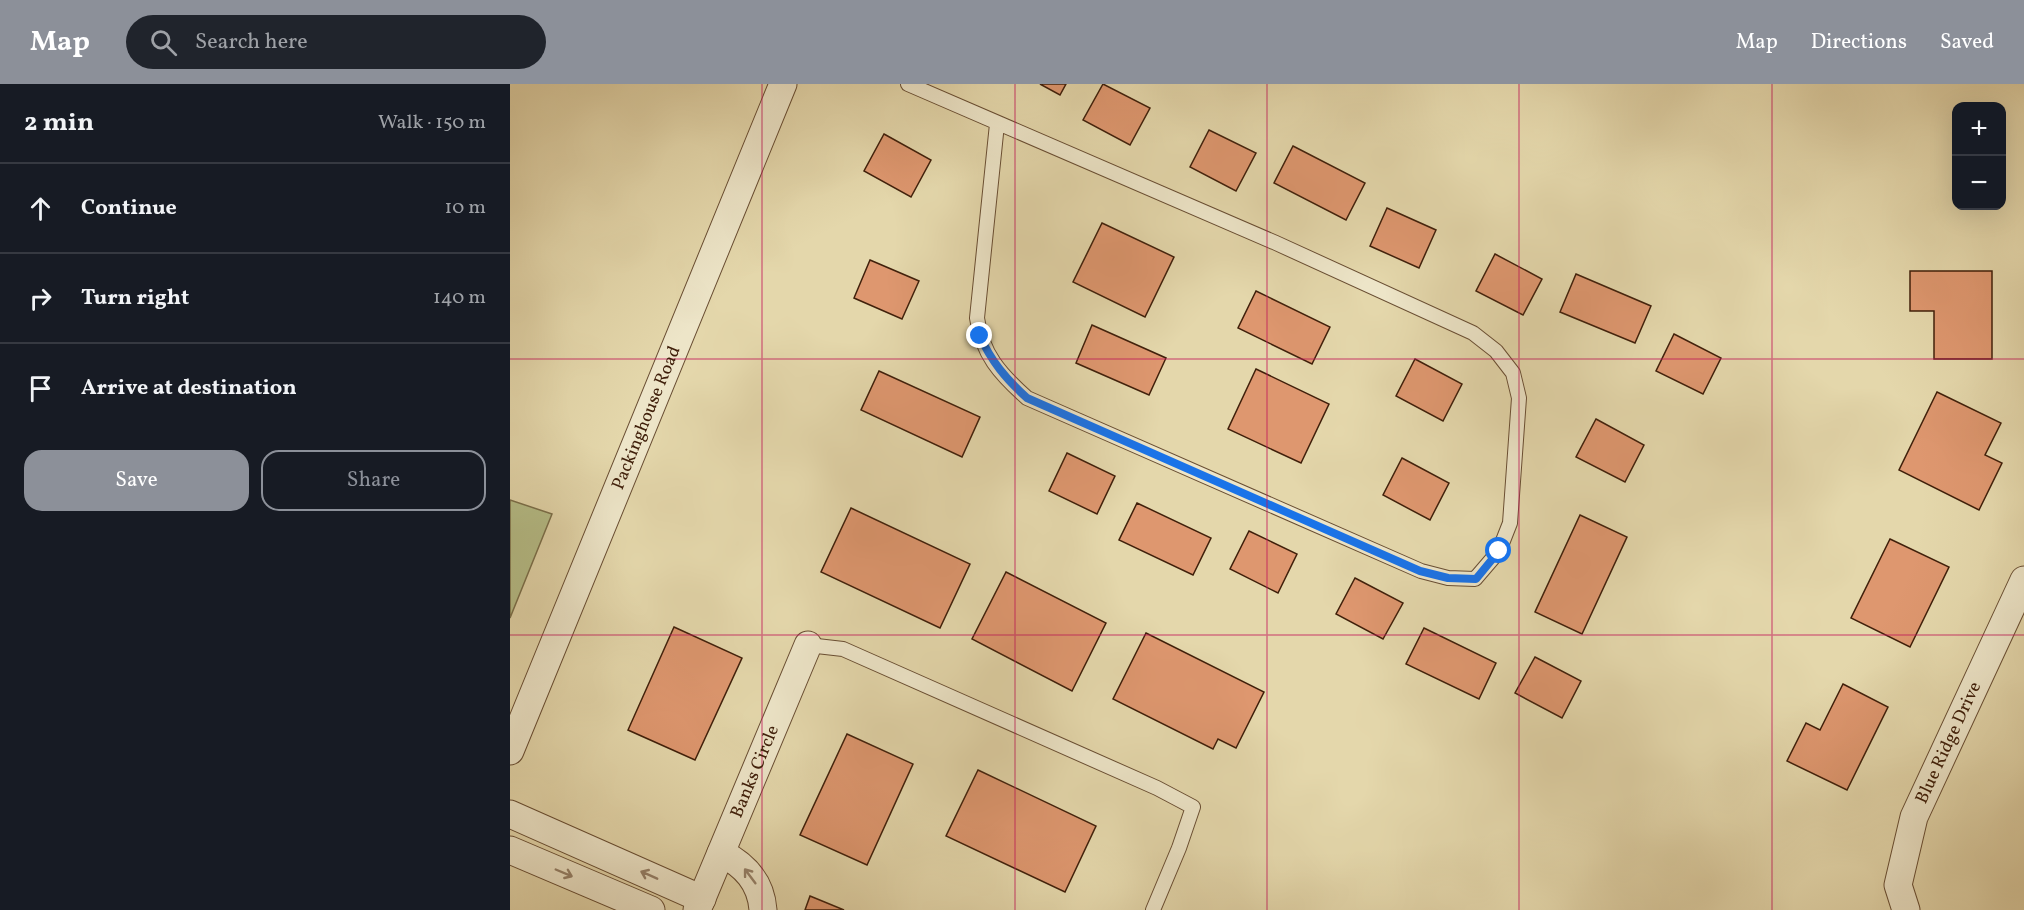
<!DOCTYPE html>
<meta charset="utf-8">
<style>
:root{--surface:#171b24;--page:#20242c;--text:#f1f3f6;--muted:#9ea1a6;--line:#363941;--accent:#8c9099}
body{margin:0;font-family:Vollkorn,serif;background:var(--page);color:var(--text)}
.controls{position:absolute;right:18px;top:18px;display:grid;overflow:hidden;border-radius:12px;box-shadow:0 6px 24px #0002}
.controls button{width:54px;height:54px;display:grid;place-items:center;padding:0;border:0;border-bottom:2px solid var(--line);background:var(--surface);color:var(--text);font:30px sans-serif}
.stop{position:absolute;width:18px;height:18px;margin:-14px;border:4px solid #1a73e8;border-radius:50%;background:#fff}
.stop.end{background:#1a73e8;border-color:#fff;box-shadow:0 2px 6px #0008}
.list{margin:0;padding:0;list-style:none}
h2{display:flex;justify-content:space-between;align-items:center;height:78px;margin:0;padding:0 24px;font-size:26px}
h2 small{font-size:20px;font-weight:400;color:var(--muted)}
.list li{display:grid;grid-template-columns:39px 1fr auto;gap:18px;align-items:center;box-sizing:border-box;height:90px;padding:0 24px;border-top:2px solid var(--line)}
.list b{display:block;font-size:22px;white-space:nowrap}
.list em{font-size:20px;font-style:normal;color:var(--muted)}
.actions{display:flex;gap:12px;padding:18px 24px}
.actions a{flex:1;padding:14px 0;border:2px solid var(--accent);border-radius:18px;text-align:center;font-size:21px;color:var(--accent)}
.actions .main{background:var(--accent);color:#fff}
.icon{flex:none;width:33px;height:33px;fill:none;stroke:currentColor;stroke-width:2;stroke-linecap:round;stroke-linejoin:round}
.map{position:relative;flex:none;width:1514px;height:826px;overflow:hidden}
header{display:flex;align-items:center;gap:36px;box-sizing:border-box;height:84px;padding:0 30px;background:var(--accent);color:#fff}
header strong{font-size:28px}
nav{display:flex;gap:33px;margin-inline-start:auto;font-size:21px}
.search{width:420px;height:54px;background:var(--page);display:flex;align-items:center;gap:15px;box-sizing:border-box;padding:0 21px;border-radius:33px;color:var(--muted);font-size:22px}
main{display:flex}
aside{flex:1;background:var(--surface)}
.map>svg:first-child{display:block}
</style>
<header>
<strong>Map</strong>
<div class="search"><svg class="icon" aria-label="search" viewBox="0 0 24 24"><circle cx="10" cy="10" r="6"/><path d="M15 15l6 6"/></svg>Search here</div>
<nav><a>Map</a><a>Directions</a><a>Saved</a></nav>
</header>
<main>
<aside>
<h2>2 min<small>Walk · 150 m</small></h2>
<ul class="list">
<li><svg class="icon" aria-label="ahead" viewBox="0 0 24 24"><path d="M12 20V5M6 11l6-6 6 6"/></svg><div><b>Continue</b></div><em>10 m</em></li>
<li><svg class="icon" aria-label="right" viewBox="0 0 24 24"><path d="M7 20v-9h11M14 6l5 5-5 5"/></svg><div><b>Turn right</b></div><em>140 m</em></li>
<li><svg class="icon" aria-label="arrive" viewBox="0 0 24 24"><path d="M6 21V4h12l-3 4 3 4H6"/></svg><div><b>Arrive at destination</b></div></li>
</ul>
<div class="actions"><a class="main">Save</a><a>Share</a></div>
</aside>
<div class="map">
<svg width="1514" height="826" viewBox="0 0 1514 826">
<rect width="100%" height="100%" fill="#e4d7ab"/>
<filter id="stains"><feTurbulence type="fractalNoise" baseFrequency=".00333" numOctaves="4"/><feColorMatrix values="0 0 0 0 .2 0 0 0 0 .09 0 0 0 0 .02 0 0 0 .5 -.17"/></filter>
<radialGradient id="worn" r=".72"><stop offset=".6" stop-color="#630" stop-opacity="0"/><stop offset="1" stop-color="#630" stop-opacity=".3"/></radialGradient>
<polygon fill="#b6be88" stroke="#7b6f4a" stroke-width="1.5" points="0,416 42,430 0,534"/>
<g fill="#de976f" stroke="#40200b" stroke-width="1.5">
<polygon points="530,0 556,0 550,11"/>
<polygon points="593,0 640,24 620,61 573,36"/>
<polygon points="699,46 746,69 726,107 680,83"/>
<polygon points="374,50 421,76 401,113 354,87"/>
<polygon points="783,62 855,99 836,136 764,99"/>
<polygon points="877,124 926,146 909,184 860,162"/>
<polygon points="592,139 664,173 635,233 563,198"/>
<polygon points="985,170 1032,195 1013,231 966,207"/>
<polygon points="360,176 409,197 392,235 344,214"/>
<polygon points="1400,187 1482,187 1482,275 1424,275 1424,227 1400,227"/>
<polygon points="1066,190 1141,222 1125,259 1050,228"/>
<polygon points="746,207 820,243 802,280 728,244"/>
<polygon points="582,241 656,274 639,311 566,279"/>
<polygon points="1164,250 1211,274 1193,310 1146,287"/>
<polygon points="905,275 952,300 933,337 886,312"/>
<polygon points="746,285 819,320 791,379 718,345"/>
<polygon points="369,287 470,333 452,373 351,326"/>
<polygon points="1427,308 1491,339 1475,371 1492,379 1469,426 1389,386"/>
<polygon points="1086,335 1134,361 1115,398 1066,373"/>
<polygon points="557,369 605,392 587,430 539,407"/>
<polygon points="892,374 939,399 920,436 873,411"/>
<polygon points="627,419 701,454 683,491 609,456"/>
<polygon points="341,424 460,480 430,544 311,488"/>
<polygon points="1070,431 1117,453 1072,550 1025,528"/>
<polygon points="739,447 787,470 768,509 720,485"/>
<polygon points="1380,455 1439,483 1400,563 1341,534"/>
<polygon points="496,488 596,539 562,607 462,555"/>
<polygon points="845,494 893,519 873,555 826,530"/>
<polygon points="164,543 232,574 185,676 118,646"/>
<polygon points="914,544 986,579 969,615 896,580"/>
<polygon points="636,549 754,608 726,664 708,655 703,665 603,615"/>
<polygon points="1025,573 1071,597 1052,634 1005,609"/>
<polygon points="1333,600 1378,623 1337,706 1277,677 1296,639 1310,646"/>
<polygon points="337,650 403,680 357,781 290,751"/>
<polygon points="468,686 586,742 555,808 436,752"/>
<polygon points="300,812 334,826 295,826"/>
</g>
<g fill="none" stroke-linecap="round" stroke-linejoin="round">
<defs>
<g id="lane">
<path d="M398 0 766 159 963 249 986 267 1003 289 1009 314 1000 439 989 467 965 495 938 494 911 487 517 314C490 290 472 270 467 234L487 40"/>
<polyline points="298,561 333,565 647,704 683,723 669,764 643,826"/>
</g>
<g id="street">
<path id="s1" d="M0 667 273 0"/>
<polyline points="0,730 192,815"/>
<polyline points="0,766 141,826"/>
<path d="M211 769C235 781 251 798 253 826"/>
<path id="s2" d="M187 826 298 561"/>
<path id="s3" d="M1396 826 1388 801 1404 733 1514 496"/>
</g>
</defs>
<use href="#lane" stroke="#694e33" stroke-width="16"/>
<use href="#street" stroke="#694e33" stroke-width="29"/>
<use href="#lane" stroke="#ede5c8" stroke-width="14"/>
<use href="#street" stroke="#ede5c8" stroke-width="27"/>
</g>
<defs><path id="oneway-shaft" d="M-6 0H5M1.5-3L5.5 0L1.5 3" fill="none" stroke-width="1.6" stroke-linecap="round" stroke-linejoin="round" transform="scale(1.5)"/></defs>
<g stroke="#96826a">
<use href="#oneway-shaft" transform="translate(54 789) rotate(23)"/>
<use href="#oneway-shaft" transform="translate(139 791) rotate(-156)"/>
<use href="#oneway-shaft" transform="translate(240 792) rotate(-127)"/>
</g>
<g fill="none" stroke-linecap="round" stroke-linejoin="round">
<path stroke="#1a73e8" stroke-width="8" d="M470 252C481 277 496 295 517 314L910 487 938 494 966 495 989 467"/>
</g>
<path fill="none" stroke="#c2185b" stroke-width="1.5" stroke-opacity="0.55" d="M252 0V826M505 0V826M757 0V826M1009 0V826M1262 0V826M0 275H1514M0 551H1514"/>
<g text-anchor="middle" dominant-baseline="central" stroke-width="4.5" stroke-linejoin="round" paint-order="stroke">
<g font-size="18" fill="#40200b" stroke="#ede5c8">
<text stroke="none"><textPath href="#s1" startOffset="360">Packinghouse Road</textPath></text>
<text stroke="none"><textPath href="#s3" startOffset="178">Blue Ridge Drive</textPath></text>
<text stroke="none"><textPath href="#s2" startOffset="150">Banks Circle</textPath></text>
</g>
</g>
<rect width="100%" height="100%" filter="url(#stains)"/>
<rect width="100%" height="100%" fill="url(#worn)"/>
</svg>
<div class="controls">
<button>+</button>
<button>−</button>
</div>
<div class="stop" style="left:989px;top:467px"></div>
<div class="stop end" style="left:470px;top:252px"></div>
</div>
</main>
